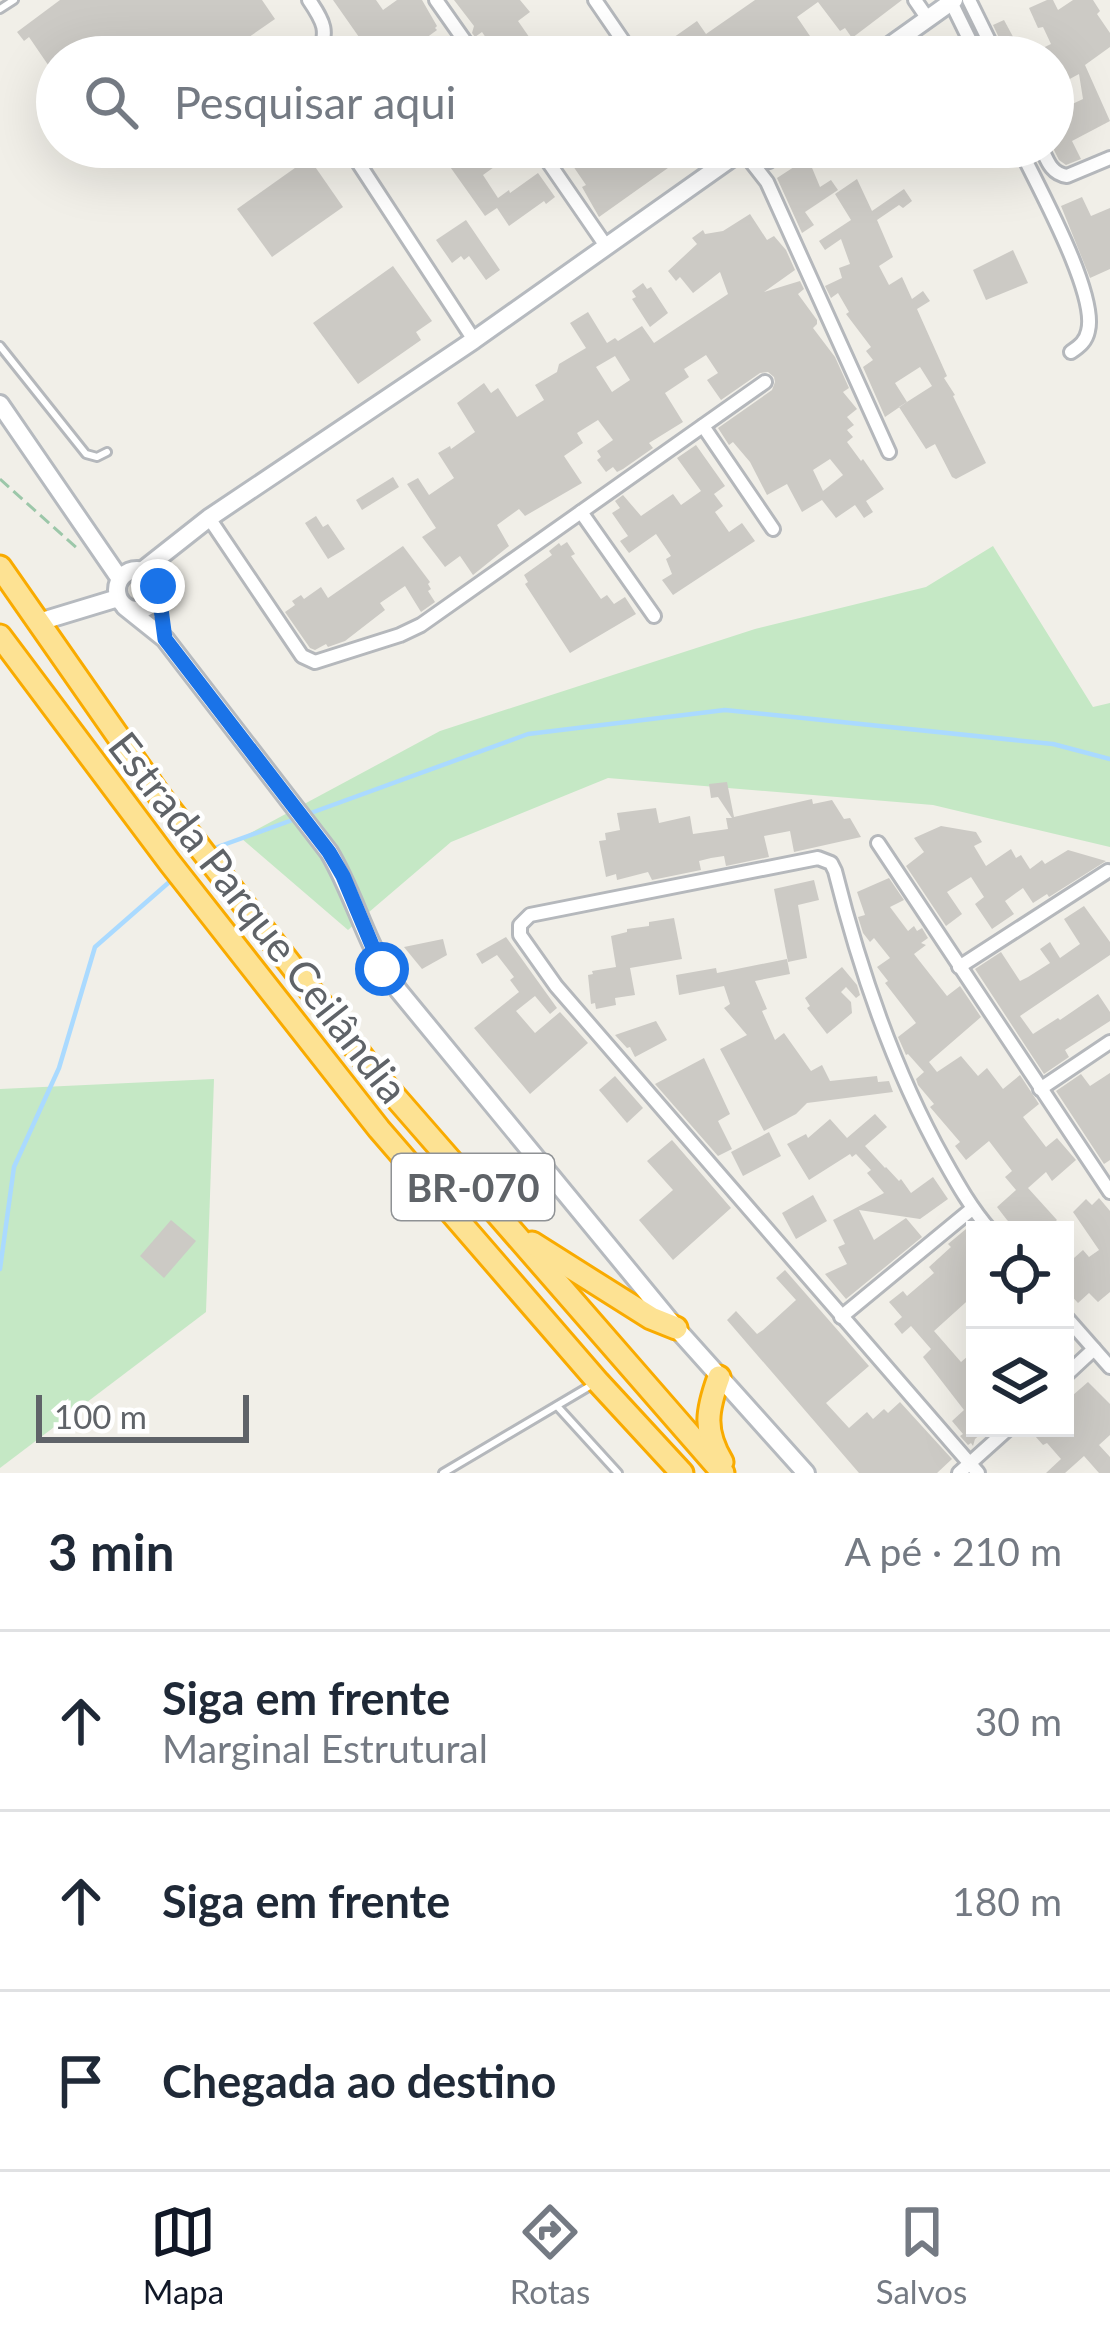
<!DOCTYPE html>
<html lang="pt">
<meta charset="utf-8">
<style>
:root{--surface:#fff;--page:#f6f6f7;--text:#1f2937;--muted:#747a83;--line:#e0e1e3;--accent:#111827}
body{margin:0;font-family:Lato,sans-serif;background:var(--page);color:var(--text)}
.controls{position:absolute;right:36px;bottom:36px;display:grid;overflow:hidden;border-radius:0px;box-shadow:0 12px 48px #0002}
.controls button{width:108px;height:108px;display:grid;place-items:center;padding:0;border:0;border-bottom:3px solid var(--line);background:var(--surface);color:var(--text);font:60px sans-serif}
.scale{position:absolute;left:36px;bottom:30px;width:213px;box-sizing:border-box;padding-left:12px;border:6px solid #5f6368;border-top:0;font-size:33px;line-height:42px;white-space:nowrap;color:#5f6368;-webkit-text-stroke:9px #fff;paint-order:stroke}
.stop{position:absolute;width:36px;height:36px;margin:-27px;border:9px solid #1a73e8;border-radius:50%;background:#fff}
.stop.end{background:#1a73e8;border-color:#fff;box-shadow:0 3px 12px #0008}
.list{margin:0;padding:0;list-style:none}
h2{display:flex;justify-content:space-between;align-items:center;height:156px;margin:0;padding:0 48px;font-size:51px}
h2 small{font-size:39px;font-weight:400;color:var(--muted)}
.list li{display:grid;grid-template-columns:78px 1fr auto;gap:36px;align-items:center;box-sizing:border-box;height:180px;padding:0 48px;border-top:3px solid var(--line)}
.list b{display:block;font-size:45px;white-space:nowrap}
.list p{margin:0;font-size:39px;white-space:nowrap;color:var(--muted)}
.list em{font-size:39px;font-style:normal;color:var(--muted)}
.icon{flex:none;width:66px;height:66px;fill:none;stroke:currentColor;stroke-width:2;stroke-linecap:round;stroke-linejoin:round}
.map{position:relative;flex:none;width:1110px;height:1473px;overflow:hidden}
.search{position:absolute;background:var(--surface);box-shadow:0 12px 48px #0002;left:36px;right:36px;top:36px;height:132px;display:flex;align-items:center;gap:30px;box-sizing:border-box;padding:0 42px;border-radius:66px;color:var(--muted);font-size:45px}
.sheet{height:696px;background:var(--surface)}
nav{display:flex;justify-content:space-around;align-items:center;box-sizing:border-box;height:168px;border-top:3px solid var(--line);background:var(--surface);font-size:33px;color:var(--muted)}
nav a{display:grid;justify-items:center;gap:6px}
nav .on{color:var(--accent)}
.map>svg:first-child{display:block}
</style>
<div class="map">
<svg width="1110" height="1473" viewBox="0 0 1110 1473">
<rect width="100%" height="100%" fill="#f1efe8"/>
<g fill="#c5e8c5">
<polygon points="993,546 1093,707 1110,703 1110,847 933,805 608,778 451,842 348,930 241,838 440,731 755,629 926,587"/>
<polygon points="214,1079 206,1312 0,1468 0,1089"/>
</g>
<g fill="none" stroke-linecap="round" stroke-linejoin="round">
<g stroke="#aadaff" stroke-width="4.5">
<polyline points="308,814 528,734 725,710 1053,744 1110,759"/>
<polyline points="212,849 298,818"/>
<polyline points="0,1269 14,1167 59,1068 95,947 175,877"/>
</g>
</g>
<g fill="#cccac5" fill-rule="evenodd">
<polygon points="60,0 262,0 275,19 220,57 57,57 57,78 29,37 24,41 17,32"/>
<polygon points="333,0 376,0 383,10 397,0 422,0 437,26 435,28 437,30 422,41 433,57 373,57"/>
<polygon points="454,0 520,0 530,12 518,21 534,44 538,42 548,57 499,57 482,32 475,37 472,33 474,26"/>
<polygon points="755,0 902,0 852,38 845,28 840,31 818,2 797,17 812,39 803,45 800,40 776,57 668,57 660,47 697,21 706,34"/>
<polygon points="1047,0 1053,0 1058,10 1073,0 1093,0 1100,11 1097,14 1110,33 1110,47 1085,65 1110,121 1072,141 1081,159 1066,165 1059,160 1053,148 1053,113 1083,99 1079,74 1053,88 1053,57 1008,57 993,25 1004,20 1024,57 1051,44 1043,27 1038,28 1029,8"/>
<polygon points="436,147 522,147 483,175 498,198 509,190 510,193 538,173 555,197 546,204 544,201 509,226 497,208 485,216"/>
<polygon points="560,147 675,147 682,158 599,217 582,187 586,185"/>
<polygon points="309,158 343,207 272,257 237,209"/>
<polygon points="810,163 820,187 831,180 838,190 805,212 814,225 802,233 777,178 797,165 798,168"/>
<polygon points="857,179 872,211 904,189 912,201 903,208 899,205 877,220 893,257 879,266 889,285 902,277 912,299 923,291 930,301 917,309 947,376 944,378 955,395 953,396 986,463 956,479 952,477 935,444 926,449 899,407 932,386 920,367 895,383 907,402 885,417 863,367 873,360 866,351 871,347 846,314 849,312 838,293 831,298 825,286 842,278 839,268 850,264 841,239 825,250 819,241 851,220 835,194"/>
<polygon points="1082,197 1091,216 1110,208 1110,269 1090,278 1061,206"/>
<path d="M750 214 767 240 774 236 786 250 795 270 764 292 800 281 804 289 798 294 817 320V324L813 328 835 357 849 388 843 392 857 409 847 417 854 425 847 430 853 437 847 442 861 461 863 459 884 489 866 501 873 512 864 518 855 505 836 518 822 500 802 512 787 484 767 495 750 462 733 442 729 445 718 428 772 390 775 382 774 377 768 372 760 373 721 400 707 380 718 373 706 355 684 369 689 377 665 393 683 422 649 443 653 448 623 469 617 472 613 467 606 472 597 460 601 457 597 451 613 440 598 420 577 433 583 443 564 456 582 483 525 516 519 509 497 525 509 546 473 575 460 556 445 567 422 537 436 528 407 484 418 478 429 495 454 478 438 453 450 446 451 449 475 432 457 403 484 383 491 393 498 388 517 417 544 400 535 385 557 372 559 364 586 348 570 323 588 312 607 343 615 338 618 341 642 326 654 343 728 294 720 272 693 293 680 277 676 281 668 271 697 244 692 238 703 230 705 234 723 231ZM615 356 630 380 612 392 596 367ZM830 459 843 475 823 491 813 470Z"/>
<polygon points="466,220 500,270 486,280 469,256 464,260 461,256 452,263 436,240"/>
<polygon points="1013,250 1028,283 986,300 973,270"/>
<polygon points="393,266 432,321 416,332 421,340 358,384 313,323"/>
<polygon points="643,283 647,289 651,287 668,313 650,327 632,299 636,297 632,291"/>
<polygon points="696,445 725,486 714,494 723,506 715,512 729,532 742,523 755,541 673,595 662,580 672,574 666,559 671,556 656,534 629,553 620,541 628,536 612,513 620,508 615,501 623,495 641,516 673,494 681,505 701,491 677,458"/>
<polygon points="393,477 399,487 362,510 356,500"/>
<polygon points="316,516 323,527 328,524 345,549 328,559 305,523"/>
<polygon points="567,542 575,554 571,556 601,599 607,595 614,604 625,597 636,614 570,653 525,584 528,582 524,575 552,555 549,551 559,543 561,546"/>
<polygon points="403,546 430,582 428,584 431,589 428,591 435,602 421,612 405,586 380,603 385,610 345,641 328,647 326,644 315,650 310,648 285,612 295,605 292,601 301,595 304,599 321,587 328,598"/>
<polygon points="727,782 734,817 812,799 813,804 832,800 844,819 850,818 861,837 794,852 790,831 764,836 769,857 726,866 724,856 711,858 699,861 701,870 652,880 648,872 617,880 616,874 606,877 599,841 606,840 605,833 620,830 617,813 656,808 659,823 690,816 693,834 728,829 726,818 732,818 718,797 711,798 709,784"/>
<polygon points="941,826 976,832 982,842 974,846 986,866 1011,849 1016,858 1021,855 1030,869 1042,860 1045,864 1068,850 1106,861 1049,897 1047,894 1033,903 1023,888 1005,901 1014,914 992,929 975,904 984,897 971,877 947,892 962,914 946,926 906,866 924,852 914,838"/>
<polygon points="889,878 904,900 890,907 908,931 914,926 917,931 922,928 928,938 921,943 926,945 914,954 947,996 960,986 981,1017 929,1062 937,1072 961,1056 978,1076 987,1068 1003,1089 1020,1075 1039,1104 1023,1117 1046,1147 1057,1138 1076,1160 1052,1181 1046,1172 1028,1188 1057,1220 1046,1230 1018,1230 1007,1220 997,1207 1016,1190 1005,1177 1012,1171 989,1141 966,1160 955,1146 960,1142 930,1107 934,1104 918,1085 916,1079 924,1072 908,1054 906,1055 898,1037 916,1023 885,983 888,981 877,967 890,958 874,938 870,942 863,933 858,917 865,915 857,892"/>
<polygon points="814,880 819,900 798,905 807,958 788,962 774,889"/>
<polygon points="1084,906 1110,942 1110,955 1020,1016 1033,1034 1058,1018 1060,1020 1098,994 1110,1012 1110,1021 1065,1050 1069,1057 1044,1074 975,969 1001,952 1020,981 1028,977 1050,963 1040,949 1050,942 1060,958 1080,944 1064,919"/>
<polygon points="674,918 682,959 630,968 635,995 615,998 616,1005 596,1009 595,1003 591,1004 588,975 593,974 592,971 616,967 611,936 627,932 627,929 649,926 649,922"/>
<polygon points="506,937 557,1008 550,1014 535,996 516,1011 535,1033 560,1012 588,1043 530,1094 474,1028 519,992 510,980 514,977 497,955 482,964 476,954"/>
<polygon points="443,939 447,955 422,969 404,947"/>
<polygon points="787,959 790,974 755,981 767,1009 762,1011 775,1040 784,1033 811,1071 822,1065 830,1081 877,1076 878,1082 889,1081 893,1092 807,1103 796,1114 764,1131 720,1049 747,1035 724,1008 730,1004 724,986 679,995 676,975 716,968 717,973"/>
<polygon points="842,967 857,985 860,995 856,998 846,987 841,992 851,1002 852,1013 827,1034 807,1008 810,1006 805,998"/>
<polygon points="656,1021 667,1040 635,1057 630,1047 627,1048 615,1035"/>
<polygon points="704,1058 730,1114 718,1121 732,1149 718,1156 655,1084"/>
<polygon points="1110,1073 1110,1160 1104,1164 1056,1091 1081,1074 1090,1086"/>
<polygon points="615,1076 643,1108 627,1123 599,1090"/>
<polygon points="875,1114 887,1127 865,1146 885,1168 886,1167 899,1181 901,1179 911,1193 933,1177 948,1199 920,1219 859,1210 874,1240 906,1218 922,1237 846,1299 825,1274 847,1264 838,1247 845,1244 833,1220 884,1193 867,1173 871,1170 856,1154 852,1157 850,1154 809,1180 787,1144 806,1134 808,1138 830,1119 847,1138"/>
<polygon points="769,1132 781,1156 743,1176 731,1152"/>
<polygon points="672,1140 731,1208 673,1260 639,1220 673,1190 647,1161"/>
<polygon points="813,1195 827,1221 796,1239 782,1213"/>
<polygon points="1099,1198 1110,1211 1110,1292 1098,1302 1089,1293 1078,1303 1065,1289 1065,1266 1083,1250 1089,1257 1099,1250 1073,1212 1086,1199 1092,1205"/>
<polygon points="171,1220 196,1241 164,1278 140,1256"/>
<polygon points="972,1224 975,1228 975,1294 934,1331 961,1362 975,1350 975,1428 988,1428 975,1439 973,1446 971,1443 968,1445 960,1436 963,1434 952,1421 964,1410 923,1357 931,1349 911,1326 902,1334 894,1324 902,1317 889,1302 903,1291 907,1296 934,1273 929,1267 951,1247 948,1244"/>
<polygon points="785,1270 869,1366 826,1403 849,1428 867,1412 873,1419 884,1409 888,1413 900,1402 952,1459 937,1473 859,1473 727,1320 736,1311 757,1334 763,1330 796,1300 776,1278"/>
<polygon points="1088,1382 1110,1404 1110,1435 1099,1445 1110,1457 1110,1473 1099,1473 1084,1456 1065,1473 1046,1473 1061,1459 1047,1443 1043,1445 1028,1428 1065,1428 1065,1402"/>
</g>
<g fill="none" stroke-linecap="round" stroke-linejoin="round">
<defs>
<g id="lane">
<polyline points="0,9 14,0"/>
<polyline points="757,165 770,164 793,147"/>
<polyline points="0,346 86,454 97,457 107,452"/>
<polyline points="557,1406 618,1473"/>
<polyline points="443,1473 595,1383"/>
</g>
<g id="street">
<path d="M309 0C324 22 329 31 318 57"/>
<polyline points="436,0 476,57"/>
<polyline points="595,0 634,57"/>
<polyline points="915,0 928,19"/>
<polyline points="969,0 997,57"/>
<polyline points="951,2 978,57"/>
<polyline points="348,147 474,340"/>
<polyline points="538,147 606,246"/>
<polyline points="697,147 713,171"/>
<path d="M1019 147C1037 185 1098 294 1088 331 1086 341 1080 346 1071 352"/>
<path d="M1041 147C1047 160 1051 174 1067 176L1110 158"/>
<polyline points="742,150 767,182 889,452"/>
<polyline points="703,426 773,529"/>
<polyline points="581,512 654,616"/>
<polyline points="209,518 302,656 315,662 400,635 421,625 765,382"/>
<polyline points="878,843 1110,1192"/>
<polyline points="959,967 1108,871"/>
<polyline points="1040,1089 1110,1042"/>
<polyline points="1065,1316 1110,1367"/>
<polyline points="841,1317 972,1209"/>
<polyline points="1065,1376 1094,1349"/>
<polyline points="959,1473 1009,1428"/>
<path d="M978 1473 556 986 520 935V925L530 915 818 858 831 863 835 871C860 971 893 1069 944 1160 958 1185 971 1208 990 1230"/>
</g>
<g id="secondary">
<polyline points="874,57 954,0"/>
<polyline points="0,404 120,579"/>
<circle cx="137" cy="590" r="20"/>
<polyline points="143,570 209,518 474,340 747,147"/>
<path d="M125 607 165 639 329 852C356 897 367 950 399 991L676 1328 806 1473"/>
<polyline points="39,622 118,598"/>
</g>
<g id="highway">
<polyline points="0,567 159,795 377,1076 723,1473"/>
<polyline points="0,636 170,863 379,1129 598,1382 682,1473"/>
<polyline points="532,1243 651,1318 676,1328"/>
<path d="M719 1377C707 1410 703 1430 722 1462"/>
</g>
</defs>
<use href="#lane" stroke="#b5b8bc" stroke-width="12"/>
<use href="#street" stroke="#b5b8bc" stroke-width="18"/>
<use href="#secondary" stroke="#b6babf" stroke-width="22"/>
<use href="#highway" stroke="#f9ab00" stroke-width="27"/>
<polyline stroke="#9cc7a9" stroke-width="3" stroke-dasharray="12 6" stroke-linecap="butt" points="0,479 79,550"/>
<use href="#lane" stroke="#fff" stroke-width="6"/>
<use href="#street" stroke="#fff" stroke-width="12"/>
<use href="#secondary" stroke="#fff" stroke-width="16"/>
<use href="#highway" stroke="#fde293" stroke-width="21"/>
</g>
<g fill="none" stroke-linecap="round" stroke-linejoin="round">
<polyline stroke="#1a73e8" stroke-width="15" points="158,586 165,639 329,852 343,876 382,969"/>
</g>
<g text-anchor="middle" dominant-baseline="central" stroke-width="9" stroke-linejoin="round" paint-order="stroke">
<rect fill="#fff" stroke="#8f9295" stroke-width="3" x="392" y="1154" width="162" height="66" rx="9"/>
<g font-size="39" font-weight="bold" fill="#5f6368">
<text x="473" y="1187">BR-070</text>
</g>
<g font-size="42" fill="#5f6368" stroke="#fff">
<text transform="translate(259 917) rotate(52)">Estrada Parque Ceilândia</text>
</g>
</g>
</svg>
<div class="controls">
<button><svg class="icon" aria-label="locate" viewBox="0 0 24 24"><circle cx="12" cy="12" r="6"/><path d="M12 2v4M12 18v4M2 12h4M18 12h4"/></svg></button>
<button><svg class="icon" aria-label="layers" viewBox="0 0 24 24"><path d="M12 4l9 5-9 5-9-5zM3 14l9 5 9-5"/></svg></button>
</div>
<div class="scale">100 m</div>
<div class="stop" style="left:382px;top:969px"></div>
<div class="stop end" style="left:158px;top:586px"></div>
<div class="search"><svg class="icon" aria-label="search" viewBox="0 0 24 24"><circle cx="10" cy="10" r="6"/><path d="M15 15l6 6"/></svg>Pesquisar aqui</div>
</div>
<section class="sheet">
<h2>3 min<small>A pé · 210 m</small></h2>
<ul class="list">
<li><svg class="icon" aria-label="ahead" viewBox="0 0 24 24"><path d="M12 20V5M6 11l6-6 6 6"/></svg><div><b>Siga em frente</b><p>Marginal Estrutural</p></div><em>30 m</em></li>
<li><svg class="icon" aria-label="ahead" viewBox="0 0 24 24"><path d="M12 20V5M6 11l6-6 6 6"/></svg><div><b>Siga em frente</b></div><em>180 m</em></li>
<li><svg class="icon" aria-label="arrive" viewBox="0 0 24 24"><path d="M6 21V4h12l-3 4 3 4H6"/></svg><div><b>Chegada ao destino</b></div></li>
</ul>
</section>
<nav>
<a class="on"><svg class="icon" aria-label="map" viewBox="0 0 24 24"><path d="M3 6l6-2 6 2 6-2v14l-6 2-6-2-6 2zM9 4v14M15 6v14"/></svg>Mapa</a>
<a><svg class="icon" aria-label="directions" viewBox="0 0 24 24"><path d="M12 3l9 9-9 9-9-9zM9 14v-3h6M13 9l2 2-2 2"/></svg>Rotas</a>
<a><svg class="icon" aria-label="saved" viewBox="0 0 24 24"><path d="M7 4h10v16l-5-4-5 4z"/></svg>Salvos</a>
</nav>
